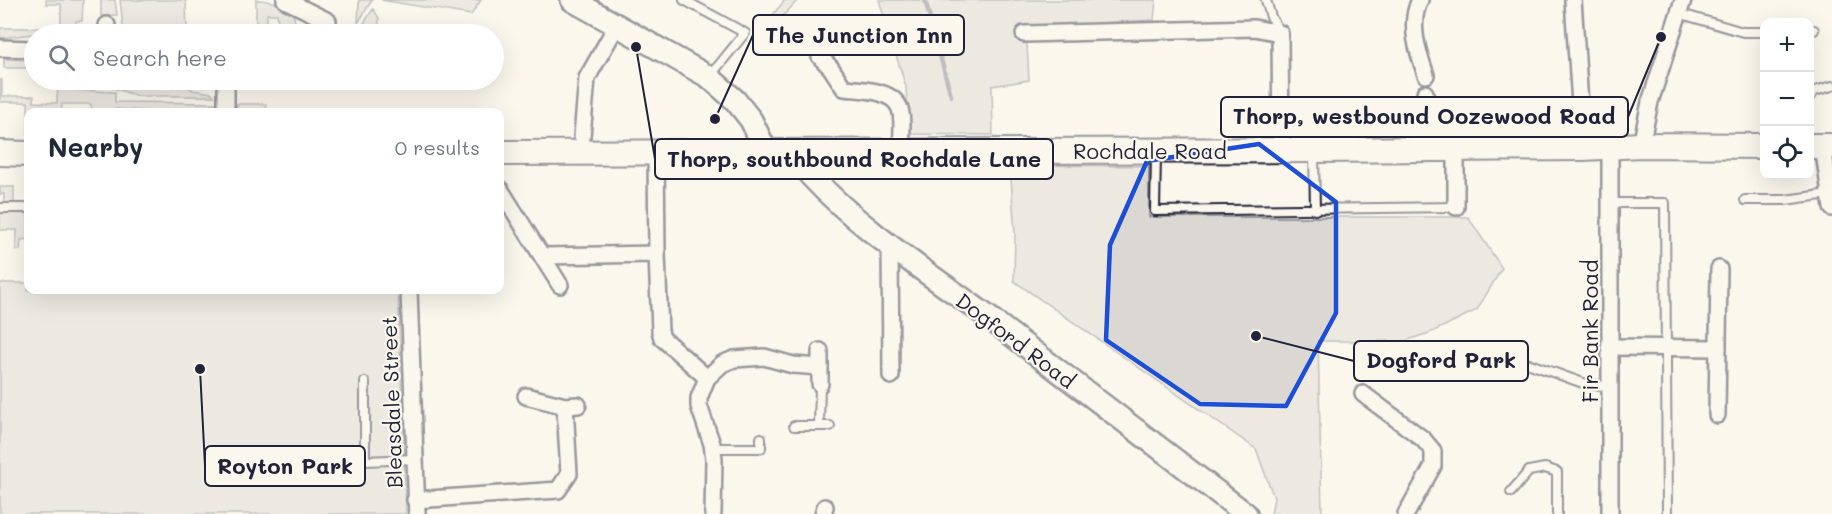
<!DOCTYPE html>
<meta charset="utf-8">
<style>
:root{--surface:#fff;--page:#f2f2f3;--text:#1f2937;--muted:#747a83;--line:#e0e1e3}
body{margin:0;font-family:Mali,sans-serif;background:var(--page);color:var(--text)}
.controls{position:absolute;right:18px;top:18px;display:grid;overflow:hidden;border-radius:12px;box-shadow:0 6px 24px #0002}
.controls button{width:54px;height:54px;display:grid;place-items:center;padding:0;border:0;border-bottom:2px solid var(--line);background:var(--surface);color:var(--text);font:30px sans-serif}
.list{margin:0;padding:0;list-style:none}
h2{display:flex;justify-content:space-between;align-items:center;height:78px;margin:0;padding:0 24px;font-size:26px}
h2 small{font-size:20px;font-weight:400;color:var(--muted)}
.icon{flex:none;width:33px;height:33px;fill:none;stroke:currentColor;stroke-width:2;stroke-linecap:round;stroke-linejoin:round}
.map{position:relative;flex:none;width:1832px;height:514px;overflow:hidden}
.search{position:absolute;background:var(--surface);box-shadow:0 6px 24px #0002;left:24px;top:24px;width:480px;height:66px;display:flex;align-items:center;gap:15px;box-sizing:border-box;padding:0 21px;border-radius:33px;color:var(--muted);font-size:22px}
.panel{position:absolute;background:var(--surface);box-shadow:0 6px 24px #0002;left:24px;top:108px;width:480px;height:186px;border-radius:12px}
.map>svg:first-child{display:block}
</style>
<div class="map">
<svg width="1832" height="514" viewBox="0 0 1832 514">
<rect width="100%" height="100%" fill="#fbf7ec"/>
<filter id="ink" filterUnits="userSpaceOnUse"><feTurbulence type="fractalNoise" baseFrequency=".0167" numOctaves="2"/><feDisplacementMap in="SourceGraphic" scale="12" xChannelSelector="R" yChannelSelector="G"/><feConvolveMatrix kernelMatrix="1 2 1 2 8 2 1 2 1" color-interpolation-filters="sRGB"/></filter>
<g filter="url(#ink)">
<g fill="#dbd8d3" stroke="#7e7d87" stroke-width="1.5">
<polygon points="46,0 83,0 82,21 76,21 75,34 34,34 0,38 0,28 61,28 61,4 46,4"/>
<polygon points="101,0 115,0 117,15 101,16"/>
<polygon points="120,0 183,0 186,2 187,34 124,34"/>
<path d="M256 0C270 0 295 5 295 23L278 22 277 14H267V25L256 26Z"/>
<polygon points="359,0 372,0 358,23"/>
<polygon points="381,0 481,0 471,15"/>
<polygon points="785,0 798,0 764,36 759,31"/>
<polygon points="879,0 1156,0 1154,20 1026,27 1029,80 992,86 993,135 909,134 906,87"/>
<polygon points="373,9 379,18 378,34 356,34 356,29 359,31"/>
<polygon points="4,59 34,60 34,68 4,68"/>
<polygon points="0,80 2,80 2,96 34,96 34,102 57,103 58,80 177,80 193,90 212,93 214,96 137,96 108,86 75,85 71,90 115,92 115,102 215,103 215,112 160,112 115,109 115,112 92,112 91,104 62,104 61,112 28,112 28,140 28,102 0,102"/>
<rect x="237" y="104" width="29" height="8"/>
<polygon points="1010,165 1149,166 1149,217 1468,217 1502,268 1477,310 1432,332 1405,341 1318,341 1322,514 1271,514 1274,498 1256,449 1014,281 1015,233"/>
<polygon points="0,187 14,187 14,205 4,205 4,194 0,194"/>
<polygon points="0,212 28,212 28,239 21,240 20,250 16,250 17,230 0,230"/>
<polygon points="0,283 28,283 28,290 398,290 406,514 0,514"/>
</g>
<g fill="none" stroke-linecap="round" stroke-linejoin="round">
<polyline stroke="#787681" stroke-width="4.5" points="925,0 951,96"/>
<defs>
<g id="lane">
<polyline points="684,0 745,33 710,76"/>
<polyline points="1266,0 1271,17 1280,32"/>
<polyline points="1678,13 1743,32 1764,32"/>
<polyline points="1810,30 1814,30"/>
<polyline points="1810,97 1815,91 1832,86"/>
<polyline points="1314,152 1315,210"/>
<polyline points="1156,155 1155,211 1456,207"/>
<polyline points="1745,200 1785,200 1829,194"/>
<polyline points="1610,203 1665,203 1667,514"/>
<polyline points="0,208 28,208"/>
<polyline points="1492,356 1530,364 1583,383 1610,387"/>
<polyline points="365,382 365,461 414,459"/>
<polyline points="794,426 830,426"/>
<polyline points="819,426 820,384"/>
<polyline points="713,448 761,448 761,438"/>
<polyline points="1511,492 1529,471 1545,468 1557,472 1557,514"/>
</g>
<g id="street">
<polyline points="285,0 328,21"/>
<path d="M1420 0C1408 23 1418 53 1426 75"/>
<polyline points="1573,0 1583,148"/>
<polyline points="107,34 107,25"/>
<polyline points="1024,34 1254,28 1280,33 1281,150"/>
<path d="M830 37 823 47 820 57 831 68 844 88C861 90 893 89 900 109 904 121 901 139 901 152"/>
<polyline points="0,48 34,49"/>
<polyline points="1425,93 1426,149"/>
<polyline points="226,112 226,81"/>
<polyline points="582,137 587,78 617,25"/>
<polyline points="1641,145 1650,102 1683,0"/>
<polyline points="1823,146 1832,208"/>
<polyline points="656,153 657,254 660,331 662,338 707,378"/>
<polyline points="500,189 560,285"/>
<polyline points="1456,207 1456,148"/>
<polyline points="890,247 891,376"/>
<polyline points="542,256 657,254"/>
<polyline points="409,290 417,514"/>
<polyline points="1609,347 1718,348"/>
<polyline points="820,384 820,351"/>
<polyline points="1363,394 1423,439 1433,451 1433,466 1406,514"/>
<polyline points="526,396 565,406 578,405"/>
<polyline points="1717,415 1719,269"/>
<polyline points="415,500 558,490 569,474 565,406"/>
<polyline points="713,514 714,459 712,444 699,406 699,398 707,378 722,364 734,359 764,357 793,365 820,367"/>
<polyline points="823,514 825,507"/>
<polyline points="1610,514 1610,147"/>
</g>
<g id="secondary">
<polyline points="572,0 709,77 735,100 751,120 766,151"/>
<path d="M809 152 810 175C862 231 927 272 988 317 1074 382 1160 448 1246 514"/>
</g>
<g id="primary">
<polyline points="1810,146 1832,146"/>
<polyline points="0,153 28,154"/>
<polyline points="500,153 1314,150 1583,148 1641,145 1764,146"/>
</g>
</defs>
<use href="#lane" stroke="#22223b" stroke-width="12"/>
<use href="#street" stroke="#22223b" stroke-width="20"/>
<use href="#secondary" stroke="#22223b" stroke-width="26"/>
<use href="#primary" stroke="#22223b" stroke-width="28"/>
<use href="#lane" stroke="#fbf7ec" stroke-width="8"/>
<use href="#street" stroke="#fbf7ec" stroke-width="15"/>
<use href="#secondary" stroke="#fbf7ec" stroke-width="21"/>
<use href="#primary" stroke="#fbf7ec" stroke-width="24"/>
</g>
</g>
<path d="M0 0H1832V514H0ZM1259 144 1336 202V313L1286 406 1200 404 1106 340 1110 245 1147 161Z" fill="#fbf7ec" fill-opacity=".55" fill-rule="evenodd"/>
<path fill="none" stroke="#1d4ed8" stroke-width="4.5" stroke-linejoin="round" d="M1259 144 1336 202V313L1286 406 1200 404 1106 340 1110 245 1147 161Z"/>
<g text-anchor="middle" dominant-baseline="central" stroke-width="4.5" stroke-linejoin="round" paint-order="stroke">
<g font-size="21" fill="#22223b" stroke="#fbf7ec">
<text x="1150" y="150">Rochdale Road</text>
<text transform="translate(1589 331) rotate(-90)">Fir Bank Road</text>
<text transform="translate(1016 340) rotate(37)">Dogford Road</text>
<text transform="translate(391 402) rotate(-92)">Bleasdale Street</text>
</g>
</g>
<path fill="none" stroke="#22223b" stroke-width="2" d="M715 119L753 35M1661 37L1628 117M636 47L655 159M1256 336L1354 361M200 369L205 466"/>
<g fill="#22223b" stroke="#fbf7ec" stroke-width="2">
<circle cx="715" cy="119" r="6"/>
<circle cx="1661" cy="37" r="6"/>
<circle cx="636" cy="47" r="6"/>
<circle cx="1256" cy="336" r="6"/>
<circle cx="200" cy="369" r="6"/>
</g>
<g fill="#fbf7ec" stroke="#22223b" stroke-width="2">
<rect x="753" y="15" width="211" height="40" rx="6"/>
<rect x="1221" y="97" width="407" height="40" rx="6"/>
<rect x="655" y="139" width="398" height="40" rx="6"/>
<rect x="1354" y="341" width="174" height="40" rx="6"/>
<rect x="205" y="446" width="160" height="40" rx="6"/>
</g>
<g font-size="22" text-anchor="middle" font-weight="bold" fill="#22223b">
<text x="859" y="43">The Junction Inn</text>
<text x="1424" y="124">Thorp, westbound Oozewood Road</text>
<text x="854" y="167">Thorp, southbound Rochdale Lane</text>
<text x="1441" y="368">Dogford Park</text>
<text x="285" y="474">Royton Park</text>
</g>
</svg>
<div class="controls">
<button>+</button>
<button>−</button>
<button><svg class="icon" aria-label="locate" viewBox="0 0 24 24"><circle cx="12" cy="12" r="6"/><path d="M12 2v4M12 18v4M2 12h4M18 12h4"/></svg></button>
</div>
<div class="search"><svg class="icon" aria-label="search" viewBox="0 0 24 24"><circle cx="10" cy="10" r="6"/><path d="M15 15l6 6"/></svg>Search here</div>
<section class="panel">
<h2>Nearby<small>0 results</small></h2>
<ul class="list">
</ul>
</section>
</div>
